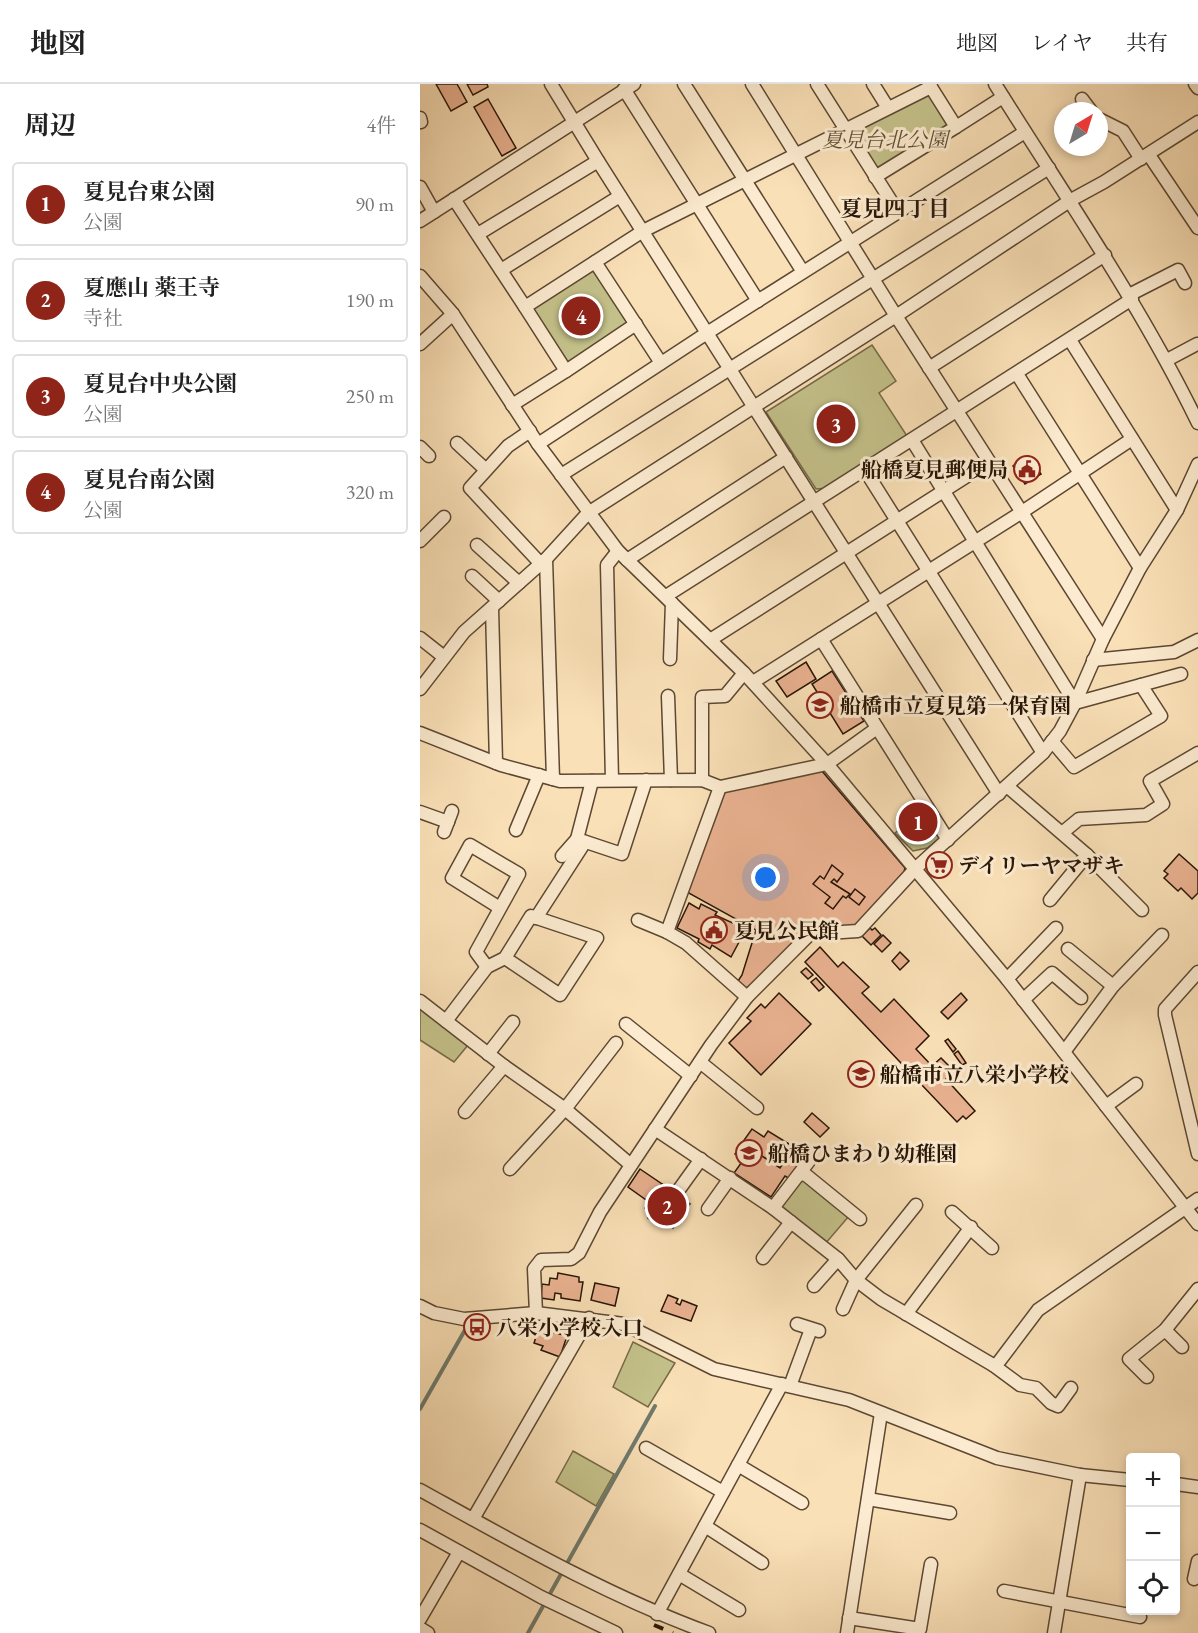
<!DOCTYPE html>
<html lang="ja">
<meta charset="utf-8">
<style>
:root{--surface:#fff;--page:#f2f2f2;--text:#222;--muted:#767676;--line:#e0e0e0;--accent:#8f2418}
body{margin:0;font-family:"EB Garamond","Noto Serif JP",serif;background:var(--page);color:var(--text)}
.controls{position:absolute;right:18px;bottom:18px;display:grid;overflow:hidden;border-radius:6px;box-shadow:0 3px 9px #0003}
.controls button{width:54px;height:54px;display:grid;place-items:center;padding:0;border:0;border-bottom:2px solid var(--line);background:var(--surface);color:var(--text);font:30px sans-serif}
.compass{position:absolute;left:634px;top:18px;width:54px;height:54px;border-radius:50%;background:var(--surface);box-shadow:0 3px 9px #0003;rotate:38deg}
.you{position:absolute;left:346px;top:794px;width:21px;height:21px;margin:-15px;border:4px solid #fff;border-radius:50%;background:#1a73e8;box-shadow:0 0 0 9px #1a73e833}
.badge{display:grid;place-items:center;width:39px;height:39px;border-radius:50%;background:var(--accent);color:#fff;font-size:20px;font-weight:700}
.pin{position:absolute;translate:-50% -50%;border:3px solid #fff;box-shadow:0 2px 6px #0006}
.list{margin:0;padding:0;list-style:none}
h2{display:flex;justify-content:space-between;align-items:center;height:78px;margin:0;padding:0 24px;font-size:26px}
h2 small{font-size:20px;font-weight:400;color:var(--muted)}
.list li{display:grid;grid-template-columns:39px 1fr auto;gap:18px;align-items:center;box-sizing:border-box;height:84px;margin:0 12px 12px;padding:0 12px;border:2px solid var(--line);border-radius:6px}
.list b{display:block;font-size:22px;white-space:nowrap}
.list p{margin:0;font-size:20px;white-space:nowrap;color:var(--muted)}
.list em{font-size:20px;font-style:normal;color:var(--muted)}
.icon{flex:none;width:33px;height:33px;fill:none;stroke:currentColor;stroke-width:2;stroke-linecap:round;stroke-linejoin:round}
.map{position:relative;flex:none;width:778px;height:1549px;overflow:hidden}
header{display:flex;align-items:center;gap:36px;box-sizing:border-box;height:84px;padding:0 30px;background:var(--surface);border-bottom:2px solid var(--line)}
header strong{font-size:28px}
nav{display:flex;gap:33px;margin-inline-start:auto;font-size:21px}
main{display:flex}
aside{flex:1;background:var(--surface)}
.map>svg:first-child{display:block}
</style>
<header>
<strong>地図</strong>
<nav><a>地図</a><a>レイヤ</a><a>共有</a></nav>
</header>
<main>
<aside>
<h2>周辺<small>4件</small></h2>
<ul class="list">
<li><span class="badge">1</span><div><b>夏見台東公園</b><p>公園</p></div><em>90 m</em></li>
<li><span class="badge">2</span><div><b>夏應山 薬王寺</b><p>寺社</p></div><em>190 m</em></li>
<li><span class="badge">3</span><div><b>夏見台中央公園</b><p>公園</p></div><em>250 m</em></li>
<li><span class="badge">4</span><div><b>夏見台南公園</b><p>公園</p></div><em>320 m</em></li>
</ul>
</aside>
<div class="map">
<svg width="778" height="1549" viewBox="0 0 778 1549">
<rect width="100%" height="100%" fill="#fae0b7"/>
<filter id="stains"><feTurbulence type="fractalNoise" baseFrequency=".00333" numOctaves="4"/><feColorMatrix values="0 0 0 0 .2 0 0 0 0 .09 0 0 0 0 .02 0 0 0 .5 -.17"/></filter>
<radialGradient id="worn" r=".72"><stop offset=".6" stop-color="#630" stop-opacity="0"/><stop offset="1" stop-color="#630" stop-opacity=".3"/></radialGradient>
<g fill="#c4c18a" stroke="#766b48" stroke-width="1.5">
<polygon points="509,7 530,41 457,87 433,47"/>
<polygon points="174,185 209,238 149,280 113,225"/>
<polygon points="452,261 476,297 459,309 487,352 409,404 396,405 346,328"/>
<polygon points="501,728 520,755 507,764 493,767 475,749"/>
<polygon points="0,923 48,961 34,978 0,956"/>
<polygon points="379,1095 387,1096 429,1132 405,1160 361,1124 362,1118"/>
<polygon points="213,1258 255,1279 228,1323 193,1303"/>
<polygon points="153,1367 194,1390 176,1422 136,1398"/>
</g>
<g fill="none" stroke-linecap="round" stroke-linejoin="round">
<g stroke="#6f7a6c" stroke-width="4">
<polyline points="0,1325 45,1246"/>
<polyline points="108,1549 235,1322"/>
</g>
</g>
<g fill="#eab291" stroke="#281506" stroke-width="1.5">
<polygon points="16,0 37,0 47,18 31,27"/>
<polygon points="47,0 67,0 68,3 53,11"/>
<polygon points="68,15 96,64 82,72 54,23"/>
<polygon points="608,372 621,390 605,400 593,382"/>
<polygon points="386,578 396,595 367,613 356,597"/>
<polygon points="412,587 444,637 423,650 392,600"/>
<polygon points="401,686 485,784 484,788 436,842 397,847 392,842 336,897 323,906 318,897 322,891 336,846 265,807 303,708"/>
<polygon points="759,770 778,787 778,809 772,815 761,804 758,807 744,794 748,790 744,787"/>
<polygon points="412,781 423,790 417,798 414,795 411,798 430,810 426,814 423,812 413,825 405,819 410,813 393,800 400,792 404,795"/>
<polygon points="435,805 445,813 439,821 429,813"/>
<polygon points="269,819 279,825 281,820 297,828 295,831 326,845 311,873 292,861 290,865 278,858 279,855 257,844"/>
<polygon points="450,844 452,846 455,844 461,851 451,861 442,852"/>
<polygon points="463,851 471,859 462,868 454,860"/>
<polygon points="400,863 418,883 423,878 449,903 442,909 461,928 474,915 509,952 496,965 512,982 521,974 534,987 526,995 555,1027 546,1035 543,1032 537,1038 385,878"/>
<polygon points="480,868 489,877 480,886 472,877"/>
<polygon points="386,884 393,891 388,895 381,888"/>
<polygon points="396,894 404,903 399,907 391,898"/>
<polygon points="359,909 391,940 341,991 309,959 331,937 327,934 341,920 345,924"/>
<polygon points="541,909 547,916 528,935 521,928"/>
<polygon points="528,955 536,965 533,968 525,957"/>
<polygon points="538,967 546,979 542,981 534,970"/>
<polygon points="392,1029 409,1044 400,1053 384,1038"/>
<polygon points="332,1045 344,1053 348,1047 374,1063 360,1084 322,1059"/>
<polygon points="322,1059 360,1084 370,1069 381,1077 370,1095 365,1092 351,1113 314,1089 324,1075 315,1070"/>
<polygon points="220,1085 242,1100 229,1118 208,1103"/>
<polygon points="242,1100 270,1120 253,1144 244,1138 241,1142 228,1134 232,1129 225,1124"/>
<polygon points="138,1189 159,1193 159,1198 163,1198 160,1217 141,1214 141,1210 135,1209 134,1216 121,1214 122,1200 129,1201 130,1194 137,1195"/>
<polygon points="175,1199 199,1204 195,1222 171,1216"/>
<polygon points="248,1211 258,1215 256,1219 260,1221 262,1216 277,1222 271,1237 241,1227"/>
<polygon points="113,1243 147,1252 140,1273 121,1266 123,1262 114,1259 116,1253 110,1251"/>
</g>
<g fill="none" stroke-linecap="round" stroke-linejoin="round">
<defs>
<g id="minor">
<polyline points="131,0 178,77 579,710"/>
<polyline points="264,0 383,188"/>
<polyline points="332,0 476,232 683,555"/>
<polyline points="397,0 478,128"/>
<polyline points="453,0 468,24"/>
<polyline points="509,0 536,43 583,13"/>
<path d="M575 0C645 112 720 220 778 339"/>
<polyline points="775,0 778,4"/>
<polyline points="204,5 338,217"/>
<polyline points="662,15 671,27"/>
<polyline points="0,34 1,38"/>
<polyline points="679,35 703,47 721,75"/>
<polyline points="729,71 778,144"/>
<polyline points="455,93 536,43"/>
<polyline points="0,103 14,128"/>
<polyline points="34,115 105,223 223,147 511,3"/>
<polyline points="0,137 214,0"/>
<polyline points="58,150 178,77"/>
<polyline points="175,178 241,279"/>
<polyline points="81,186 200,112"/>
<polyline points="0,192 33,230 118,360 198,467 324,589 407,680 587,895 778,1140"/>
<polyline points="709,211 758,186 765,199"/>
<polyline points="650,256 757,426"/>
<polyline points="0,260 33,230"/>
<polyline points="747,276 777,260"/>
<polyline points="509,284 685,171"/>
<polyline points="146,287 216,240"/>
<polyline points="597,290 720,484"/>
<polyline points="92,321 146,287 105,223"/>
<polyline points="110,347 88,362 50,404 120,479"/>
<polyline points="492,356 655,619 721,601 741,632 654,683 632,657"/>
<polyline points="37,359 66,386"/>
<polyline points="118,360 287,249 605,48"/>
<polyline points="0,363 9,372"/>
<polyline points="445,386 623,669"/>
<polyline points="141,391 629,84"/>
<polyline points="0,457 24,433"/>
<polyline points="57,461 99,499"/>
<polyline points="126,475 133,695"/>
<polyline points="207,476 366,373"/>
<polyline points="52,492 79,517"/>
<polyline points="246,512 712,215"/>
<polyline points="72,524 76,679"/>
<polyline points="0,554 24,573"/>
<polyline points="401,555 528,756"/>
<polyline points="290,556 569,378"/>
<polyline points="250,575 252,519"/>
<polyline points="673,576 754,568 778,556"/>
<polyline points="333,598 602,428 712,355"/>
<polyline points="721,601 761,590"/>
<polyline points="0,605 44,548 126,475 168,429 476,232 651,116 684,98 778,38"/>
<polyline points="248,612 251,696"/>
<polyline points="0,649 81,681 140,697 282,696 300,703 407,680 457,644"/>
<polyline points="192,696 187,481 198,467"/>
<polyline points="282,696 282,613 305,612 324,589"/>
<polyline points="172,697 157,755 202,770 226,696"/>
<polyline points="300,703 247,848 266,859 327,913"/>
<polyline points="588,703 667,771 722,826"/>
<polyline points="0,728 28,738"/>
<polyline points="96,746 119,691"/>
<polyline points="24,748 32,727"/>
<polyline points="642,749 659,735 726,731 743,720 730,697 778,669"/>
<polyline points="142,772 157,755"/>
<polyline points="630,816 667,771"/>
<polyline points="116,834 165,758"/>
<polyline points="218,836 247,848"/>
<polyline points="648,865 693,902"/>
<polyline points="67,883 56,868 99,790 50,761 32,794 80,824"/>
<polyline points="778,888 745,925 745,931 778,1070"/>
<polyline points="587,895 636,844"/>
<polyline points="603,916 632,889 661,914"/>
<polyline points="0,917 84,982 145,1025 211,1081"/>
<polyline points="26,937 67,883 85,874 111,832 177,854 140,911 85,874"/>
<polyline points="206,940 271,992"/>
<polyline points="644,968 693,902 742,851"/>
<polyline points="68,970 93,938"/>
<polyline points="280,978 337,1024"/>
<polyline points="686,1022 716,1000"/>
<polyline points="45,1028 84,982"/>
<polyline points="235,1045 353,1124 418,1175 436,1196 461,1215 573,1281 578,1279 618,1226 778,1115"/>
<polyline points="90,1085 145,1025 196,959"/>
<polyline points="380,1090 386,1091 440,1135"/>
<polyline points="258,1107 281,1075"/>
<polyline points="353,1124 389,1077"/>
<polyline points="288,1125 310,1094"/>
<polyline points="532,1128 572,1164"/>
<polyline points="343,1174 371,1138"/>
<polyline points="394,1202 418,1175"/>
<polyline points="0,1222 14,1229 44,1235 116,1229 204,1240 294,1285 429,1316 577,1374 660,1391 710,1396"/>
<polyline points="423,1225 436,1196 496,1121"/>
<polyline points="116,1229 114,1185 121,1176 151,1175 159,1169 180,1128 291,961 327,913 390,850 438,847 496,784 623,669 640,647 655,619 683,555 720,484 757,426 778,380"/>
<polyline points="486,1230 551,1143"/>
<polyline points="377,1240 399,1247"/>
<polyline points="745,1246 762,1263"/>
<polyline points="573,1281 600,1301 616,1304 631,1319 638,1322 651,1304"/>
<polyline points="727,1293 709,1275 745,1246 778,1205"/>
<polyline points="370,1302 391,1245"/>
<polyline points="226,1364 303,1408"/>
<polyline points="318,1381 382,1419"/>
<polyline points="756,1400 778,1403"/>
<path d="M0 1406C94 1458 188 1512 289 1549"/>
<polyline points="448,1415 530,1429"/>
<polyline points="53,1435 169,1234"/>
<polyline points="285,1442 342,1479"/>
<polyline points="0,1446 121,1513 196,1549"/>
<polyline points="259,1490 319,1526"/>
<polyline points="774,1495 778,1477"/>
<polyline points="584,1507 720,1533"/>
<polyline points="237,1530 362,1300"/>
<polyline points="429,1534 500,1545 511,1480"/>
<polyline points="0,1535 39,1468"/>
<polyline points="0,1544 8,1549"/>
<polyline points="427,1549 461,1329"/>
<polyline points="634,1549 660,1391"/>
</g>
</defs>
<use href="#minor" stroke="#5c4832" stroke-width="15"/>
<use href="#minor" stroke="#fcebd0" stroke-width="12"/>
<polyline stroke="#281506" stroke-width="4" stroke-dasharray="10 10" stroke-linecap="butt" points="234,1541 253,1549"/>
</g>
<defs>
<symbol id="civic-ring" viewBox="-11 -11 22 22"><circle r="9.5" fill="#fcebd0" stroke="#8f2418" stroke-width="1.5"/><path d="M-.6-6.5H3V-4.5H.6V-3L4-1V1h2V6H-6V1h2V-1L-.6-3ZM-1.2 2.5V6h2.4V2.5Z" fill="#8f2418"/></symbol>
<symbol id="school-ring" viewBox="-11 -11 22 22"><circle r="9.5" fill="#fcebd0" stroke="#8f2418" stroke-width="1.5"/><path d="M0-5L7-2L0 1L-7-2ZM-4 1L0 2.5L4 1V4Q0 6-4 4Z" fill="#8f2418"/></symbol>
<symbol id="supermarket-ring" viewBox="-11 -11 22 22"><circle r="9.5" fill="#fcebd0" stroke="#8f2418" stroke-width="1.5"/><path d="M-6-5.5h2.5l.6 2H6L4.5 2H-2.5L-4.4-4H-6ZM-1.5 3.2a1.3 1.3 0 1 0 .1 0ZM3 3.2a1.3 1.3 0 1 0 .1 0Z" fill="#8f2418"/></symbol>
<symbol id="bus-ring" viewBox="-11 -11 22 22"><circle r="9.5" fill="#fcebd0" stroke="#8f2418" stroke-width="1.5"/><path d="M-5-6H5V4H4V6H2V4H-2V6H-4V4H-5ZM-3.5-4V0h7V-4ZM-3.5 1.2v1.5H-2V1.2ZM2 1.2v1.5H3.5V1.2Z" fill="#8f2418"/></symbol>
</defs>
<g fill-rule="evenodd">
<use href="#civic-ring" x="592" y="370" width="30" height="30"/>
<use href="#school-ring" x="385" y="606" width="30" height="30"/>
<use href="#supermarket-ring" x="504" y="766" width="30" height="30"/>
<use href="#civic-ring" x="279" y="831" width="30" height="30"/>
<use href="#school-ring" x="426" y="975" width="30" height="30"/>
<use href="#school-ring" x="314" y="1054" width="30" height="30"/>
<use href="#bus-ring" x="42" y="1228" width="30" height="30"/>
</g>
<g text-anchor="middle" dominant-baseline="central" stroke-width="6" stroke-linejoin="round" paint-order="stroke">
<g font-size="21" font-style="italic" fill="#5f5134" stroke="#fcebd0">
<text x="465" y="55">夏見台北公園</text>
</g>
<g font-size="21" font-weight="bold" fill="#281506" stroke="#fcebd0" text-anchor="start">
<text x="588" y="385" text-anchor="end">船橋夏見郵便局</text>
<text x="420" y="621">船橋市立夏見第一保育園</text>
<text x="538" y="781">デイリーヤマザキ</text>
<text x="314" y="846">夏見公民館</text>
<text x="460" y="990">船橋市立八栄小学校</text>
<text x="348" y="1069">船橋ひまわり幼稚園</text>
<text x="76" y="1243">八栄小学校入口</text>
</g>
<g font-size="22" font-weight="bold" fill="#281506" stroke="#fcebd0">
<text x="475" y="124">夏見四丁目</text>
</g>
</g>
<rect width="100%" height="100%" filter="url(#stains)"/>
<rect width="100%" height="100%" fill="url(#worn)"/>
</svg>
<div class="controls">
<button>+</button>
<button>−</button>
<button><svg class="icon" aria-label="locate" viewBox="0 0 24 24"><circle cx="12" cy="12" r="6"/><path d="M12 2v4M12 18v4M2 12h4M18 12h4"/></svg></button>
</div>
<svg class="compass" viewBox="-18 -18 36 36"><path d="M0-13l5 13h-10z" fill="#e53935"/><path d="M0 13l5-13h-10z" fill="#767676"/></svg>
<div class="you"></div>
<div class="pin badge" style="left:498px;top:738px">1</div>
<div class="pin badge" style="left:247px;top:1122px">2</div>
<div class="pin badge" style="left:416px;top:340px">3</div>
<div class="pin badge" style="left:161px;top:232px">4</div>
</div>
</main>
